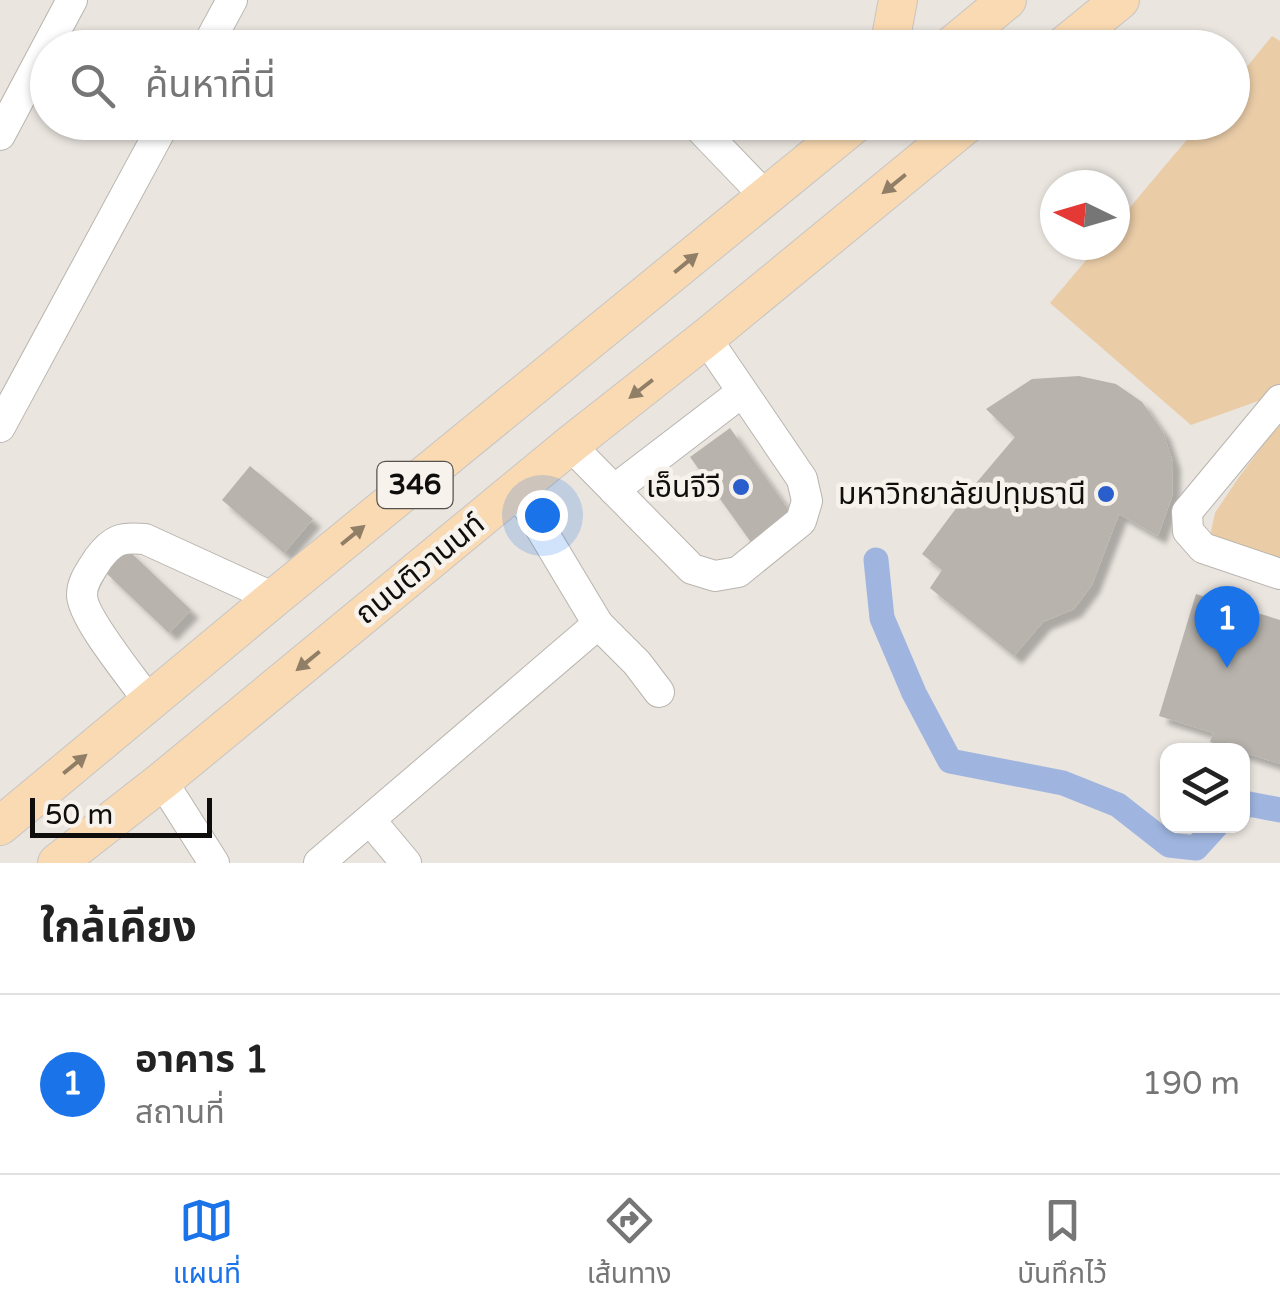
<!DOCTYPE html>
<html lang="th">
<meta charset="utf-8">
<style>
:root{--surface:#fff;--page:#f6f6f6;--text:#222;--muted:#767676;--line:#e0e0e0;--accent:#1a73e8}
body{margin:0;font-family:"Varela Round","Noto Sans Thai",sans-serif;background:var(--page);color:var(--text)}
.controls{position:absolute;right:30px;bottom:30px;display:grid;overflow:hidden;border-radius:20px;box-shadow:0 2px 8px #0004}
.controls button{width:90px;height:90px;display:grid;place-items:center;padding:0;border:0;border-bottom:2px solid var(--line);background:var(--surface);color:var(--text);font:50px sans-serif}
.compass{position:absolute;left:1040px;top:170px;width:90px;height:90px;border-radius:50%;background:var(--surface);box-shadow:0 2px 8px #0004;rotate:275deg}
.scale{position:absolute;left:30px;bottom:25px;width:182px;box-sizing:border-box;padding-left:10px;border:5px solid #100e0c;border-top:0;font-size:28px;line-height:35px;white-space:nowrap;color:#100e0c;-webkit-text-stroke:8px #f7f2ec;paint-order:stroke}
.you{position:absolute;left:542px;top:515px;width:35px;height:35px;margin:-25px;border:8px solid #fff;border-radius:50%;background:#1a73e8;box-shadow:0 0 0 15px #1a73e833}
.badge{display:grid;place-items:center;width:65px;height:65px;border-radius:50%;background:var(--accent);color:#fff;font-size:32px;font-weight:700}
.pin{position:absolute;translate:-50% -82px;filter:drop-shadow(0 2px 5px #0008)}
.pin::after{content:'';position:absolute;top:52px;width:35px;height:30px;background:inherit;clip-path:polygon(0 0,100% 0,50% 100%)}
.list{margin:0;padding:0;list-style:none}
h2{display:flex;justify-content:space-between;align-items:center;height:130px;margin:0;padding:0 40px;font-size:42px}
h2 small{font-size:32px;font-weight:400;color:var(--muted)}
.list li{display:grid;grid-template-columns:65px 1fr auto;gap:30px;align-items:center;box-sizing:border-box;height:180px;padding:0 40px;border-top:2px solid var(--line)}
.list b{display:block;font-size:38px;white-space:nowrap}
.list p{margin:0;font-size:32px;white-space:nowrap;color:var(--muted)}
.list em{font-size:32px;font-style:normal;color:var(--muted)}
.icon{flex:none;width:55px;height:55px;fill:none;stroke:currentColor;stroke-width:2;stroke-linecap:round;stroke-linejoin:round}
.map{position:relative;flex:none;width:1280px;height:863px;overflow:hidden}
.search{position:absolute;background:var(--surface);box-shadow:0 2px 8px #0004;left:30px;right:30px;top:30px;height:110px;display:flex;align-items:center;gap:25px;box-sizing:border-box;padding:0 35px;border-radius:55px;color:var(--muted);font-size:38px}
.sheet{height:310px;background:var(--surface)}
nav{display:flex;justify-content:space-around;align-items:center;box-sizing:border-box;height:140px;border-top:2px solid var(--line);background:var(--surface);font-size:28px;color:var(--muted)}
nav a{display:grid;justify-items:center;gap:5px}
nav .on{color:var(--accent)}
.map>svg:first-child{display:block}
</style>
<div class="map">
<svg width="1280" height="863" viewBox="0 0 1280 863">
<defs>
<filter id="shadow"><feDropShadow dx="8" dy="8" stdDeviation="2.5" flood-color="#0004"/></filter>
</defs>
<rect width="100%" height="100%" fill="#eae5df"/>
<g fill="#eacca7">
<polygon points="1272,36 1280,41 1280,393 1191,425 1050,303 1099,245 1115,245 1115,225 1201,123 1232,122 1233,84"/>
<polygon points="1280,423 1280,558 1210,536 1215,513 1239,477"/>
</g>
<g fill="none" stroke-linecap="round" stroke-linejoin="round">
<g stroke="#9fb5df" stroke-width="25">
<polyline points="876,560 882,618 914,693 950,761 1063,783 1118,805 1169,845 1196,848 1216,826"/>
<polyline points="1242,808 1249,804 1280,810"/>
</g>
</g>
<g fill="#b8b3ad" filter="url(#shadow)">
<polygon points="1079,376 1116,384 1142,402 1163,432 1173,462 1172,497 1158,536 1119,514 1092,585 1074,609 1043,622 1014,656 930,588 942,570 922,554 966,495 1015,437 986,409 1032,379"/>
<polygon points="730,428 793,516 753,545 690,457"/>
<polygon points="250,466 313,519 284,553 222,500"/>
<polygon points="126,548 191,610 169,633 104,571"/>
<polygon points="1196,594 1280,620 1280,764 1210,742 1213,733 1159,716"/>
</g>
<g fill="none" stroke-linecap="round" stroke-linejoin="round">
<defs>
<g id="minor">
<polyline points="206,48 232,0"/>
<polyline points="694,122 766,197"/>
<polyline points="0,135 72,0"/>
<polyline points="1280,400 1187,512 1188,531 1203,548 1280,574"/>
<polyline points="0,427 165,122"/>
<polyline points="570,445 692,569 715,576 738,572 801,521 807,501 802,479 706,338"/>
<polyline points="517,489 598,624 637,663 659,692"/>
<polyline points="614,490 742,392"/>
<path d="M150 703C135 681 82 618 82 595 82 581 91 571 98 559 113 539 121 537 145 539L274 598"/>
<polyline points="162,781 214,863"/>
<polyline points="370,820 406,863"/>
<polyline points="319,863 598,624"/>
</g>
<g id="major">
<polyline points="889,48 898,0"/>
<polyline points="949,48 1007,0"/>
<polyline points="1061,48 1120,0"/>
<polyline points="0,826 274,598 857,122"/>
<polyline points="57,863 162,781 570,445 706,338 969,122"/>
</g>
</defs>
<use href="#minor" stroke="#b9b4ae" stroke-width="32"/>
<use href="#major" stroke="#c6c5c5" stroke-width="40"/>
<use href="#minor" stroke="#fff" stroke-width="30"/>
<use href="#major" stroke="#fadab2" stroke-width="38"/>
</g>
<defs><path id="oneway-solid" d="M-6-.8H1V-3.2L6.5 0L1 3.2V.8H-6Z" transform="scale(2.5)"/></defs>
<g fill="#917e67">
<use href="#oneway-solid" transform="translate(894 184) rotate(141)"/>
<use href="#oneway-solid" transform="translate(686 263) rotate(-39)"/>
<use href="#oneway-solid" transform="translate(641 389) rotate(142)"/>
<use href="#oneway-solid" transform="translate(353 535) rotate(-39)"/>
<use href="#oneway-solid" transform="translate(308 661) rotate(141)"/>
<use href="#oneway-solid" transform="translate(75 764) rotate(-39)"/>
</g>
<g fill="#295ecc" stroke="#f7f2ec" stroke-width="4">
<circle cx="741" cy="487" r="10"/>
<circle cx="1106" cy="494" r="10"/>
</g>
<g text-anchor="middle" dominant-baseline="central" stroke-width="9" stroke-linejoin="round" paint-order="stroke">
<rect fill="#f7f2ec" stroke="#55524f" stroke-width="2.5" x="377.5" y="462" width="75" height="46" rx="8"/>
<g font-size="28" font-weight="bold" fill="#100e0c">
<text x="415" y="485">346</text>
</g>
<g font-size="30" fill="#100e0c" stroke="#f7f2ec" text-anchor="end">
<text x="721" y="487">เอ็นจีวี</text>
<text x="1086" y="494">มหาวิทยาลัยปทุมธานี</text>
</g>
<g font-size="30" fill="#100e0c" stroke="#f7f2ec">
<text transform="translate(420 569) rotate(-39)">ถนนติวานนท์</text>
</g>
</g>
</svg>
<div class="controls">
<button><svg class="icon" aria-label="layers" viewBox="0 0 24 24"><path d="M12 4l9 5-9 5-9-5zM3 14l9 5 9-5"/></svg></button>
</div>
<svg class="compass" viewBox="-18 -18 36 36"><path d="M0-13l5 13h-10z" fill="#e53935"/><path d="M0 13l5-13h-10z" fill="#767676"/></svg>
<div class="scale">50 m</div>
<div class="you"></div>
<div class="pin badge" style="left:1227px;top:668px">1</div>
<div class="search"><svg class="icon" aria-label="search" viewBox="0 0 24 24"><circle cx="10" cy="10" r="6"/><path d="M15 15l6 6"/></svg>ค้นหาที่นี่</div>
</div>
<section class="sheet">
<h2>ใกล้เคียง<small></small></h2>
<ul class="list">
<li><span class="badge">1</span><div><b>อาคาร 1</b><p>สถานที่</p></div><em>190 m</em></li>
</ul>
</section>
<nav>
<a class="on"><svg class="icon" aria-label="map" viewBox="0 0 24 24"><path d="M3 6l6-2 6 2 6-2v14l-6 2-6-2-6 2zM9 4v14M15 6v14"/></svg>แผนที่</a>
<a><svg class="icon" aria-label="directions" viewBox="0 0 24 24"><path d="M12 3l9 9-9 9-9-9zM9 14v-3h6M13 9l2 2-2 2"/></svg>เส้นทาง</a>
<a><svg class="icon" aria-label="saved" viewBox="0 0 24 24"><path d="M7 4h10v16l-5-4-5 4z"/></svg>บันทึกไว้</a>
</nav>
